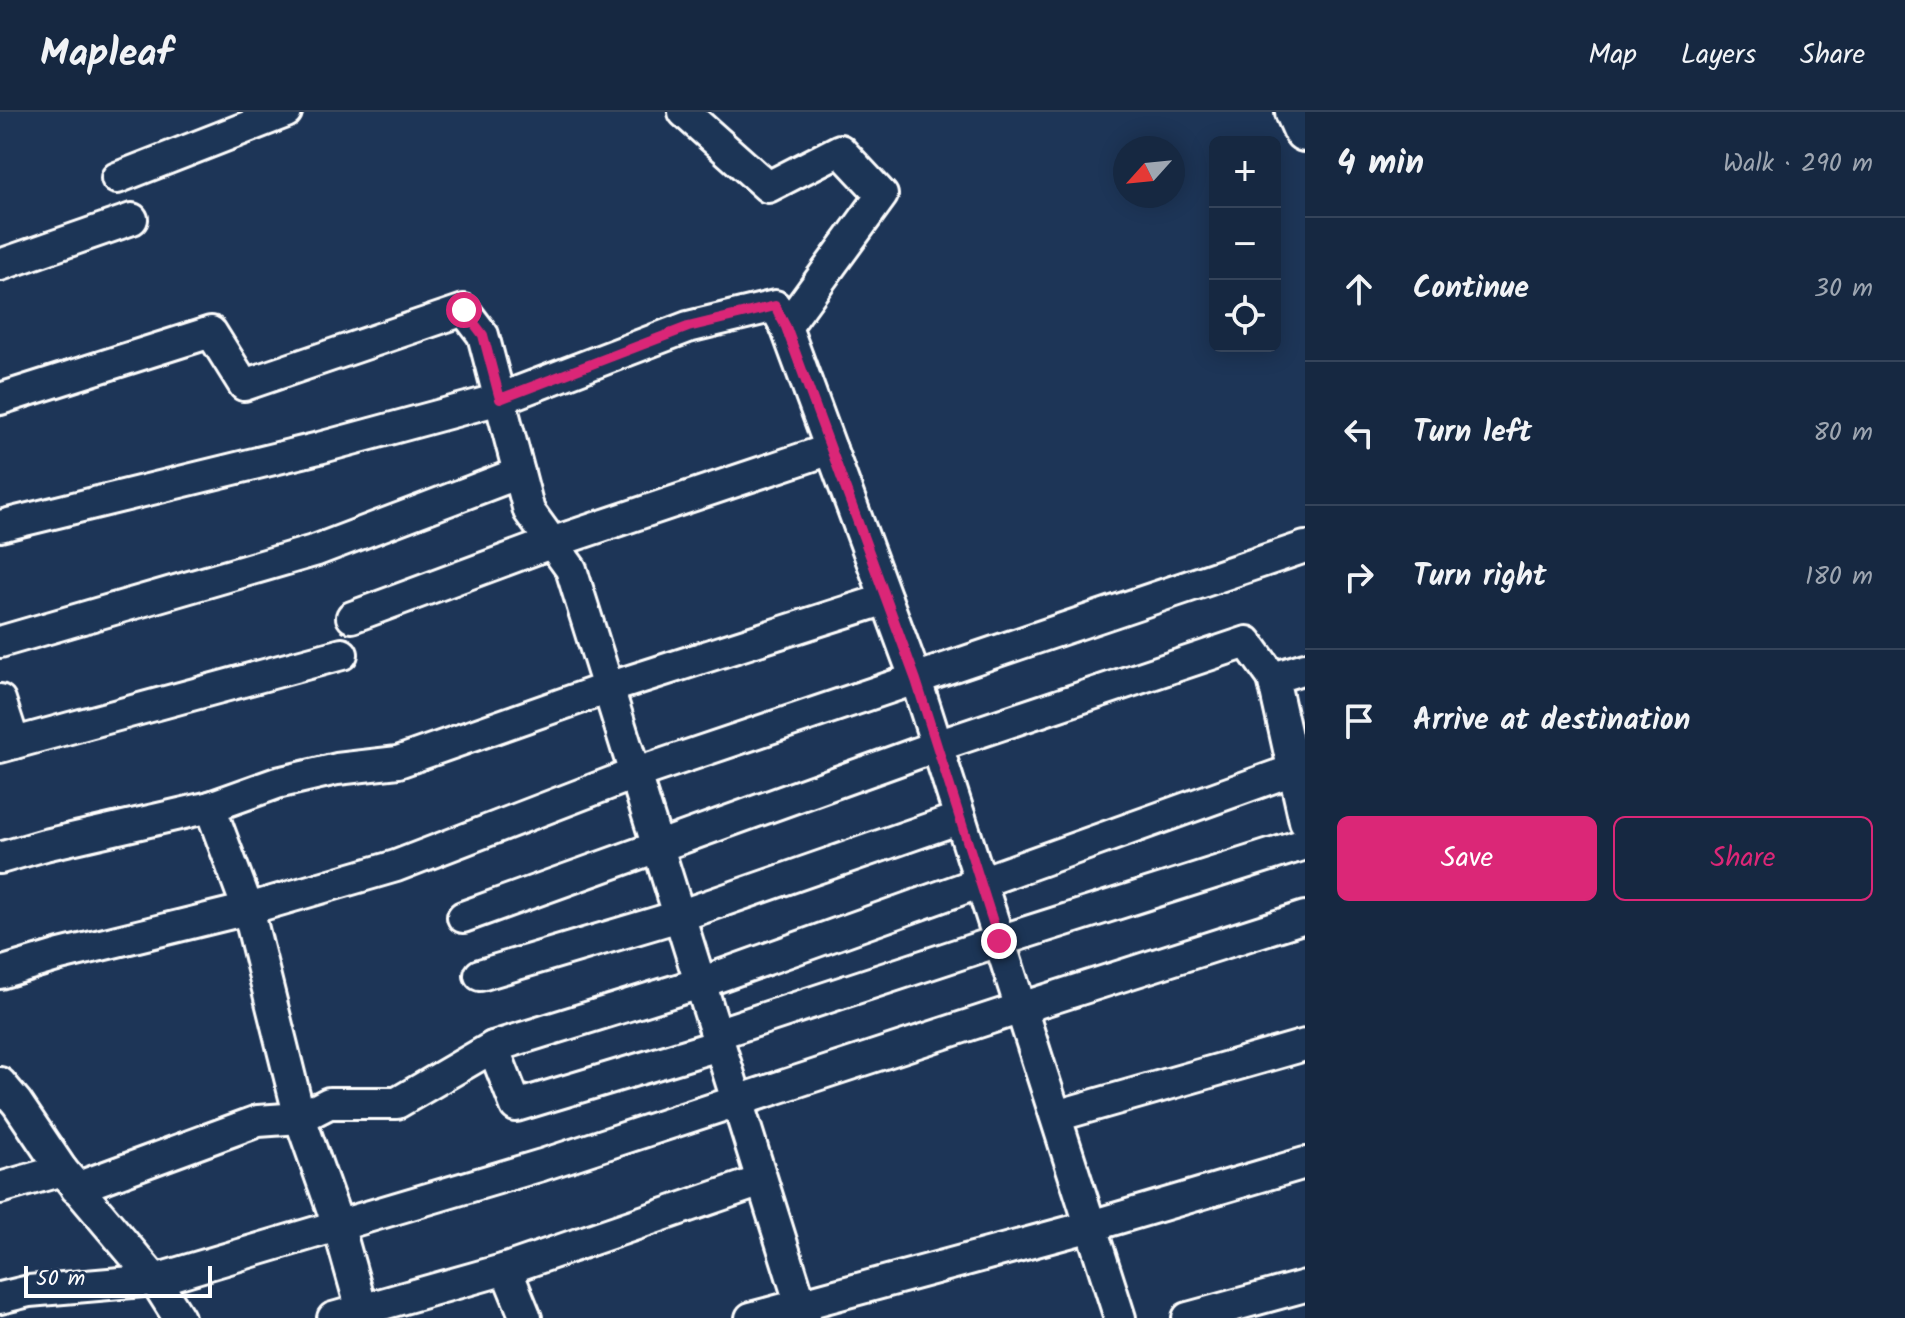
<!DOCTYPE html>
<meta charset="utf-8">
<style>
:root{--surface:#162841;--page:#23344c;--text:#f1f3f6;--muted:#9ea6b1;--line:#35445a;--accent:#db2777}
body{margin:0;font-family:Kalam,sans-serif;background:var(--page);color:var(--text)}
.controls{position:absolute;right:24px;top:24px;display:grid;overflow:hidden;border-radius:12px;box-shadow:0 4px 20px #0003}
.controls button{width:72px;height:72px;display:grid;place-items:center;padding:0;border:0;border-bottom:2px solid var(--line);background:var(--surface);color:var(--text);font:40px sans-serif}
.compass{position:absolute;left:1113px;top:24px;width:72px;height:72px;border-radius:50%;background:var(--surface);box-shadow:0 4px 20px #0003;rotate:243deg}
.scale{position:absolute;left:24px;bottom:20px;width:188px;box-sizing:border-box;padding-left:8px;border:4px solid #fff;border-top:0;font-size:22px;line-height:28px;white-space:nowrap;color:#fff;-webkit-text-stroke:6px #1d3557;paint-order:stroke}
.stop{position:absolute;width:24px;height:24px;margin:-18px;border:6px solid #db2777;border-radius:50%;background:#fff}
.stop.end{background:#db2777;border-color:#fff;box-shadow:0 2px 8px #0008}
.list{margin:0;padding:0;list-style:none}
h2{display:flex;justify-content:space-between;align-items:center;height:104px;margin:0;padding:0 32px;font-size:34px}
h2 small{font-size:26px;font-weight:400;color:var(--muted)}
.list li{display:grid;grid-template-columns:52px 1fr auto;gap:24px;align-items:center;box-sizing:border-box;height:144px;padding:0 32px;border-top:2px solid var(--line)}
.list b{display:block;font-size:30px;white-space:nowrap}
.list em{font-size:26px;font-style:normal;color:var(--muted)}
.actions{display:flex;gap:16px;padding:24px 32px}
.actions a{flex:1;padding:18px 0;border:2px solid var(--accent);border-radius:12px;text-align:center;font-size:28px;color:var(--accent)}
.actions .main{background:var(--accent);color:#fff}
.icon{flex:none;width:44px;height:44px;fill:none;stroke:currentColor;stroke-width:2;stroke-linecap:round;stroke-linejoin:round}
.map{position:relative;flex:none;width:1305px;height:1206px;overflow:hidden}
header{display:flex;align-items:center;gap:48px;box-sizing:border-box;height:112px;padding:0 40px;background:var(--surface);border-bottom:2px solid var(--line)}
header strong{font-size:38px}
nav{display:flex;gap:44px;margin-inline-start:auto;font-size:28px}
main{display:flex}
aside{flex:1;background:var(--surface)}
.map>svg:first-child{display:block}
</style>
<header>
<strong>Mapleaf</strong>
<nav><a>Map</a><a>Layers</a><a>Share</a></nav>
</header>
<main>
<div class="map">
<svg width="1305" height="1206" viewBox="0 0 1305 1206">
<rect width="100%" height="100%" fill="#1d3557"/>
<filter id="ink" filterUnits="userSpaceOnUse"><feTurbulence type="fractalNoise" baseFrequency=".0125" numOctaves="2"/><feDisplacementMap in="SourceGraphic" scale="16" xChannelSelector="R" yChannelSelector="G"/><feConvolveMatrix kernelMatrix="1 2 1 2 8 2 1 2 1" color-interpolation-filters="sRGB"/></filter>
<g filter="url(#ink)">
<g fill="none" stroke-linecap="round" stroke-linejoin="round">
<defs>
<g id="minor">
<polyline points="684,0 768,75 840,38 882,83 786,215 916,568 1120,1206"/>
<polyline points="117,66 286,0"/>
<polyline points="0,153 132,107"/>
<polyline points="0,287 211,220 244,273 464,198 483,223 529,399 571,457 805,1206"/>
<polyline points="0,414 319,336 500,287 688,215 775,194 786,215"/>
<polyline points="352,505 551,431 831,337"/>
<polyline points="0,530 317,438 519,361"/>
<polyline points="1305,556 1273,566 1305,709"/>
<polyline points="0,588 14,631"/>
<polyline points="0,635 342,542"/>
<polyline points="0,746 45,733 210,695"/>
<polyline points="463,805 937,634 1247,530 1273,566"/>
<polyline points="0,861 60,843 248,797 396,754 634,662 1305,435"/>
<polyline points="480,863 679,804 960,706"/>
<polyline points="716,922 999,829 1305,732"/>
<polyline points="493,935 700,871 1293,658"/>
<polyline points="0,971 17,991 62,1058"/>
<polyline points="1056,1004 1305,933"/>
<polyline points="0,1076 62,1058 155,1168 179,1206"/>
<polyline points="76,1076 258,1009 300,1006 329,991 397,991 493,935 516,994 719,933"/>
<polyline points="506,1157 526,1206"/>
<polyline points="0,1186 29,1179 155,1168 542,1053 1021,896 1305,805"/>
<polyline points="362,1198 338,1113 300,1006 248,797 210,695 277,671 337,657 398,650 608,576 886,487"/>
<polyline points="333,1206 506,1157 761,1069"/>
<polyline points="751,1206 1091,1114 1305,1051"/>
<polyline points="1188,1206 1305,1174"/>
</g>
<polyline id="secondary" points="1297,0 1305,18"/>
</defs>
<use href="#minor" stroke="#fff" stroke-width="36"/>
<use href="#secondary" stroke="#fff" stroke-width="48"/>
<use href="#minor" stroke="#1d3557" stroke-width="30"/>
<use href="#secondary" stroke="#1d3557" stroke-width="42"/>
</g>
</g>
<g fill="none" stroke-linecap="round" stroke-linejoin="round" filter="url(#ink)">
<polyline stroke="#db2777" stroke-width="10" points="464,198 483,223 500,287 688,215 775,194 786,215 916,568 999,829"/>
</g>
</svg>
<div class="controls">
<button>+</button>
<button>−</button>
<button><svg class="icon" aria-label="locate" viewBox="0 0 24 24"><circle cx="12" cy="12" r="6"/><path d="M12 2v4M12 18v4M2 12h4M18 12h4"/></svg></button>
</div>
<svg class="compass" viewBox="-18 -18 36 36"><path d="M0-13l5 13h-10z" fill="#e53935"/><path d="M0 13l5-13h-10z" fill="#9ea6b1"/></svg>
<div class="scale">50 m</div>
<div class="stop" style="left:464px;top:198px"></div>
<div class="stop end" style="left:999px;top:829px"></div>
</div>
<aside>
<h2>4 min<small>Walk · 290 m</small></h2>
<ul class="list">
<li><svg class="icon" aria-label="ahead" viewBox="0 0 24 24"><path d="M12 20V5M6 11l6-6 6 6"/></svg><div><b>Continue</b></div><em>30 m</em></li>
<li><svg class="icon" aria-label="left" viewBox="0 0 24 24"><path d="M17 20v-9H6M10 6l-5 5 5 5"/></svg><div><b>Turn left</b></div><em>80 m</em></li>
<li><svg class="icon" aria-label="right" viewBox="0 0 24 24"><path d="M7 20v-9h11M14 6l5 5-5 5"/></svg><div><b>Turn right</b></div><em>180 m</em></li>
<li><svg class="icon" aria-label="arrive" viewBox="0 0 24 24"><path d="M6 21V4h12l-3 4 3 4H6"/></svg><div><b>Arrive at destination</b></div></li>
</ul>
<div class="actions"><a class="main">Save</a><a>Share</a></div>
</aside>
</main>
